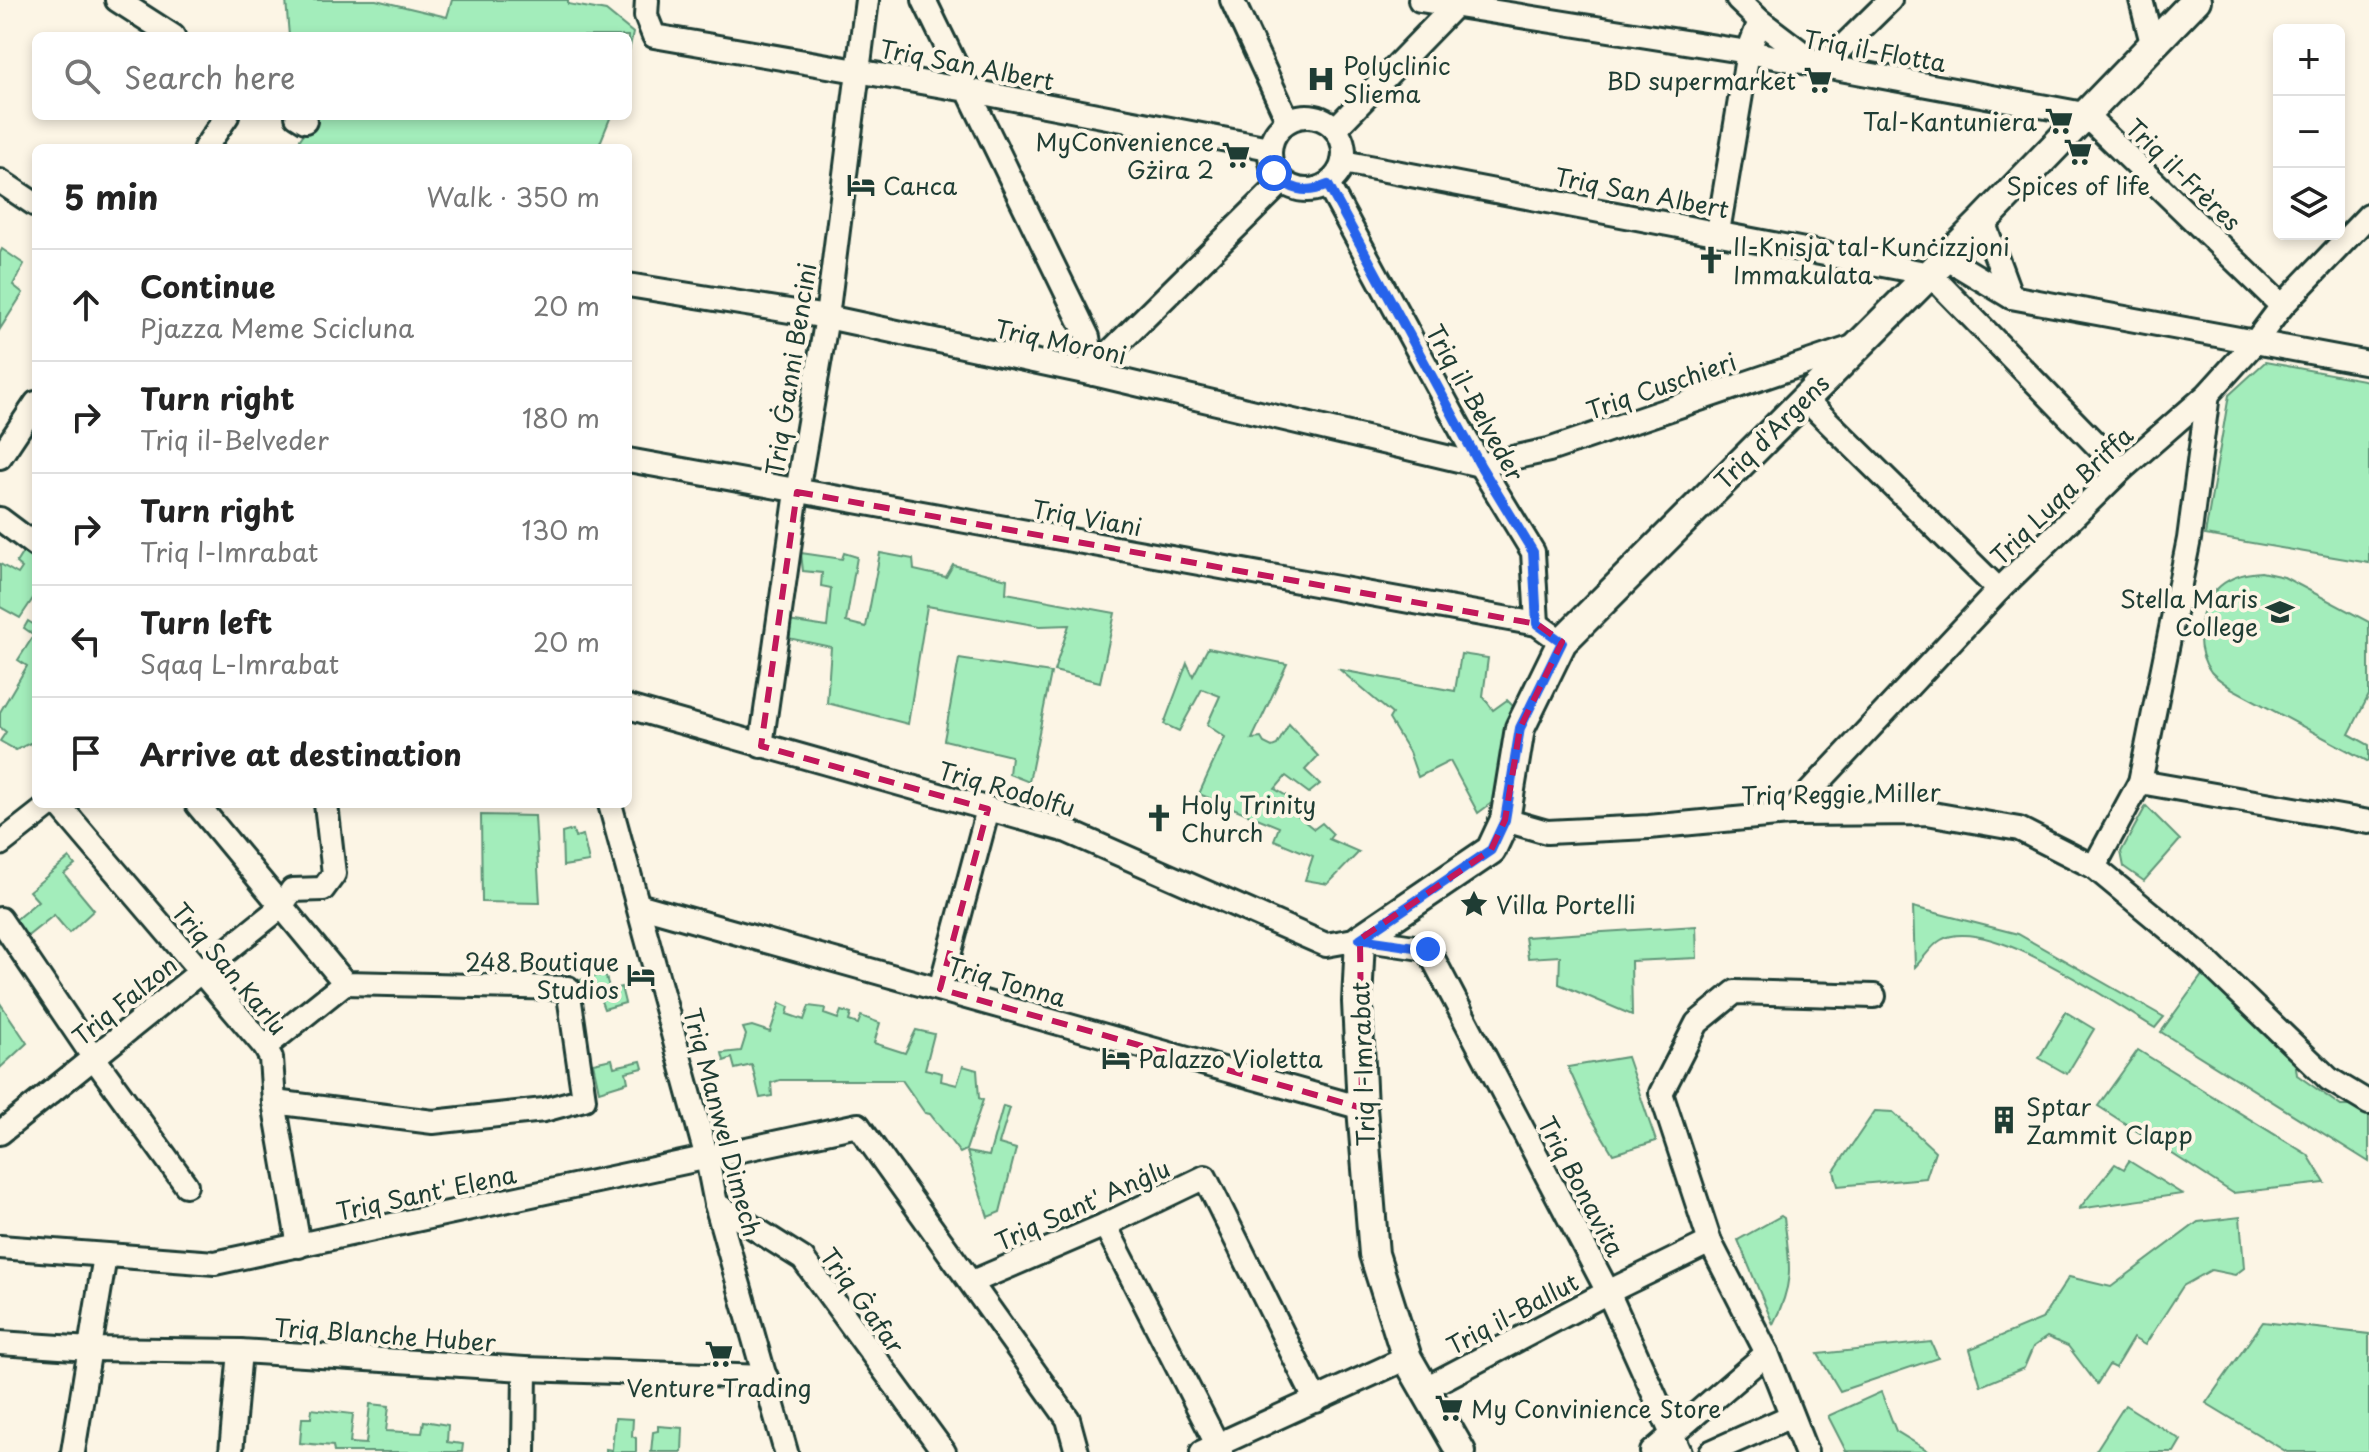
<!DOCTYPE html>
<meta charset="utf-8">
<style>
:root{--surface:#fff;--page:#f2f2f2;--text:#222;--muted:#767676;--line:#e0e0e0}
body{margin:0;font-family:"Playpen Sans",sans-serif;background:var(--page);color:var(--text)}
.controls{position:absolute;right:24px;top:24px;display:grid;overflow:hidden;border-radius:12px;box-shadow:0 4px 12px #0003}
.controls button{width:72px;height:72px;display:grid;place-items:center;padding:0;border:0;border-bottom:2px solid var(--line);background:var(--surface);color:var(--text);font:40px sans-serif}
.stop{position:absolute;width:24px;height:24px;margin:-18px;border:6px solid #2563eb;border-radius:50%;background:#fff}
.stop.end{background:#2563eb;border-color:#fff;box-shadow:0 2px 8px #0008}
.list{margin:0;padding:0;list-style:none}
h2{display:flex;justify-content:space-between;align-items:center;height:104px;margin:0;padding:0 32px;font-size:34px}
h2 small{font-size:26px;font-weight:400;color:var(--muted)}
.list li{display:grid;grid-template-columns:52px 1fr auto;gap:24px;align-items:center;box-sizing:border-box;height:112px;padding:0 32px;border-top:2px solid var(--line)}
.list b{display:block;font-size:30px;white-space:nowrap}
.list p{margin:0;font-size:26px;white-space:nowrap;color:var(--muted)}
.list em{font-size:26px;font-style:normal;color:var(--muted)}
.icon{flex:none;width:44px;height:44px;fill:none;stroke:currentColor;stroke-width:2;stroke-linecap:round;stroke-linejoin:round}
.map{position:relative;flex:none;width:2369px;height:1452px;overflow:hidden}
.search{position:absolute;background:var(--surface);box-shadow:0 4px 12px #0003;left:32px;top:32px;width:600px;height:88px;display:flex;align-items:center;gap:20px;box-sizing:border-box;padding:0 28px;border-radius:12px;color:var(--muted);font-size:30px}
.panel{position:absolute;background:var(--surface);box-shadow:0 4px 12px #0003;left:32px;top:144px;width:600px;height:664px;border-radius:12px}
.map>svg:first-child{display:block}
</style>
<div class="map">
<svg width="2369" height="1452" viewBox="0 0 2369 1452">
<rect width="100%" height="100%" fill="#fcf5e5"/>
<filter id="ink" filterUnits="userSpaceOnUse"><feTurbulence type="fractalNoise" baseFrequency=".0125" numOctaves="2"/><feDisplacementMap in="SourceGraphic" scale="16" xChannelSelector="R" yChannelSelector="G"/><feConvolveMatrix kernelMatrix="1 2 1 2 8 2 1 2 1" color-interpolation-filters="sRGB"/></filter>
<g filter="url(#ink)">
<g fill="#a3edbb" stroke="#619578" stroke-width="2">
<polygon points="286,0 376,0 447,17 452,0 568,0 568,4 606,11 633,33 628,56 628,36 289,36"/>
<polygon points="316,116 611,116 598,148 294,148"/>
<polygon points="2,249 24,264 13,285 23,293 0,329 0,253"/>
<polygon points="2265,362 2369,381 2369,563 2205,535 2229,395"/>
<polygon points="23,552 36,561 36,594 20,618 0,607 0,564 18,574 22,568 16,563"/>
<polygon points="801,553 842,559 844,553 857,557 846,622 866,627 880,553 913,559 914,570 946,577 953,565 1007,579 1006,593 1115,613 1100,682 1054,671 1069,625 1040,626 927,606 908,724 827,703 831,647 788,638 788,621 827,627 831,588 821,586 822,573 803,571"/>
<path d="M2261 572 2284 577 2369 622V695L2349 734 2369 745V762L2231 688C2225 683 2216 678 2211 672 2194 650 2197 611 2216 590 2227 578 2245 573 2261 572Z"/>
<polygon points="28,621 36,626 36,749 30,743 16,750 0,741 6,732 0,727 0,712 27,666 18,660 34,635 24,628"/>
<polygon points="1208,648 1287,664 1252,739 1261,738 1264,743 1272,747 1277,745 1289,724 1318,756 1305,770 1320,784 1309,793 1286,776 1275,789 1298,803 1290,810 1314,829 1322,823 1333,834 1329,839 1359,852 1328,884 1305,880 1313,856 1274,840 1279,827 1199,794 1225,737 1207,725 1220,696 1202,689 1179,731 1164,724 1187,663 1193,676"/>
<polygon points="1461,654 1488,658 1483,696 1493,710 1507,700 1517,710 1493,802 1478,813 1450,761 1418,777 1409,752 1389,719 1392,714 1340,670 1455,691"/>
<polygon points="959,659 1051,673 1029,782 1009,774 1011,756 944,740"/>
<polygon points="2146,806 2180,840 2144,881 2124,867 2121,852"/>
<polygon points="481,815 535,816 540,903 482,902"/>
<polygon points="573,830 575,837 583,835 589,862 563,866 562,833"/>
<polygon points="69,858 75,865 64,874 94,910 69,933 54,915 24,939 13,922 38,901 29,891"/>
<path d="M1913 907 2018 934 2164 1017 2155 1028C2113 1003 1987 913 1941 940 1932 945 1923 959 1915 967Z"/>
<polygon points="1696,926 1697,958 1631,961 1632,1015 1559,984 1560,956 1528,958 1525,937"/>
<polygon points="2205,971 2295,1060 2297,1075 2341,1106 2357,1106 2369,1113 2369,1162 2161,1032"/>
<polygon points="605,974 610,990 621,987 625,1003 604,1009 598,993 583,997 580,980"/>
<polygon points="0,1003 27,1043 0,1068"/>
<polygon points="780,1003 789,1007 787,1014 804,1020 809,1006 825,1008 824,1014 838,1019 841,1011 851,1014 849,1021 858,1024 861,1016 880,1023 874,1043 905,1053 916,1030 934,1034 925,1069 942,1073 941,1081 957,1085 963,1066 977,1070 979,1098 983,1100 966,1150 960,1153 930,1114 925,1113 902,1080 780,1080 771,1083 772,1096 760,1098 752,1065 735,1069 732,1058 724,1061 722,1053 741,1051 746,1035 743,1028 752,1026 770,1032"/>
<polygon points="2066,1012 2094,1029 2067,1074 2039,1058"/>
<polygon points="2138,1050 2308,1155 2325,1183 2233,1193 2098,1106"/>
<polygon points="1627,1057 1656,1141 1613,1154 1589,1114 1568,1067"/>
<polygon points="612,1059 614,1067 641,1061 643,1068 626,1072 628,1082 599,1091 593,1063"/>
<polygon points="1003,1106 1010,1108 999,1144 1016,1149 1000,1212 988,1217 967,1152 989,1156"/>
<polygon points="1875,1111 1893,1112 1935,1151 1926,1178 1838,1186 1834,1171"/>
<polygon points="2129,1161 2182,1194 2079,1209 2115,1164 2124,1169"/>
<path d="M1781 1216 1784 1218C1790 1263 1795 1282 1773 1324L1738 1240Z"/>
<polygon points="2240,1217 2244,1268 2235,1275 2211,1270 2183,1286 2145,1345 2133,1338 2115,1368 2109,1365 2097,1384 2068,1346 2047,1337 2033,1347 2024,1368 1981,1386 1970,1349 2042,1319 2069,1277 2111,1287 2198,1222"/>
<polygon points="2263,1322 2369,1334 2369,1452 2287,1452 2206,1403"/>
<polygon points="1931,1342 1938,1358 1840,1391 1818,1354"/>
<polygon points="1881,1392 1896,1431 1930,1452 1846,1451 1828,1416"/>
<polygon points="370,1404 389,1406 386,1431 422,1433 424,1421 448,1425 447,1442 463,1444 462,1452 334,1452 333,1446 300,1443 302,1418 311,1418 312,1409 353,1414 350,1443 366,1444"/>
<polygon points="2125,1405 2181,1440 2174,1452 2095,1452"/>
<polygon points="615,1418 633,1419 632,1436 636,1438 636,1452 606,1452 606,1449 612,1450"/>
<polygon points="658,1426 683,1428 682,1452 651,1452 653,1432 658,1431"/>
</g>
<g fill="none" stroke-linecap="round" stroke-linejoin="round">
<defs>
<g id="minor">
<polyline points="117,0 173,36"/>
<polyline points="647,0 646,16 654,36 967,90 1269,148"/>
<polyline points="924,0 1088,337 1094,374"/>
<polyline points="1232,0 1288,121"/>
<polyline points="1420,0 1748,52 2084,114 2282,306"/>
<polyline points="1738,0 1760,21 1814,62"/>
<polyline points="2141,0 2152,43"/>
<polyline points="1822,67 1890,0"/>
<circle cx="1307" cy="153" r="37"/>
<polyline points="297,116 305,121"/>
<polyline points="1335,129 1460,0"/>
<polyline points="205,148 227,116"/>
<polyline points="1343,162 1930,274 2121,470"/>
<polyline points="0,181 36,205"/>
<polyline points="1328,185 1480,465 1533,552 1537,624"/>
<polyline points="1983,221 2011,297"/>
<polyline points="1718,232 1748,52 1760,21"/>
<polyline points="1946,258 2011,297 2369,363"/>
<polyline points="628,285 827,317 1094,374 1480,465 1549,450 1856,346"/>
<polyline points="1094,374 1113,349 1282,182"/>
<polyline points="1804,398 1999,590"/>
<polyline points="0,457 36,403"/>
<polyline points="628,460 1537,624 1562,642"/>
<polyline points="0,519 36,546"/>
<polyline points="628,707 1067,831 1326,945 1360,939 1428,949 1608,1292 1680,1452"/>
<polyline points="761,746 797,492 827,317 867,0"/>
<polyline points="2140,782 2369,822"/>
<polyline points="58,804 265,1047 271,1058 274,1102 299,1246"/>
<polyline points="197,804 345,983 568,988 584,1099 544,1110 433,1122 274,1102"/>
<polyline points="610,804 707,1158 716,1204 786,1452"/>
<polyline points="1789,814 1999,590 2121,470 2208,394 2255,342 2282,306 2369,215"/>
<polyline points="1505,820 1547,832 1649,827 1789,814 1927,813 2019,829 2094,867 2198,953 2329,1079 2369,1103"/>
<polyline points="0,844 51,804"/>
<polyline points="2094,867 2140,782 2189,539 2208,394"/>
<polyline points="638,905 1362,1108"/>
<polyline points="0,919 94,1058 186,1185"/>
<polyline points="940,989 988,809"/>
<polyline points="265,1047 345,983"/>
<polyline points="0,1133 281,907 292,890 323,889 334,874 326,804"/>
<polyline points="716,1204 803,1259 944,1452"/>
<polyline points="1105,1225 1221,1452"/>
<polyline points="0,1247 215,1263 858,1125 1068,1419 1077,1452"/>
<polyline points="972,1282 1105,1225 1205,1177 1316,1401"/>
<polyline points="0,1343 90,1349 240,1351 525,1369 766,1377"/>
<polyline points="1424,1389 1608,1292 1710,1242"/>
<polyline points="73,1452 105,1256"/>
<polyline points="231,1452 240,1351"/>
<polyline points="524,1452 525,1369"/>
<polyline points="1202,1452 1407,1358"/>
<polyline points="1652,1452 1767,1353"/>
<polyline points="1711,1452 1791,1416"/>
<polyline points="1806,1452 1767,1353 1710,1242 1661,1093 1697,1023 1735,992 1874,996"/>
</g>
<polyline id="major" points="1461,1452 1407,1358 1374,1254 1362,1108 1357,1002 1360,939 1491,850 1505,820 1520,728 1562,642 1983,221 2196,0"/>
</defs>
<use href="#minor" stroke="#1f3d34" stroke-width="28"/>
<use href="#major" stroke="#1f3d34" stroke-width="34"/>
<use href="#minor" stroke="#fcf5e5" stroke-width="22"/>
<use href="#major" stroke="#fcf5e5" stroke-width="28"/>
</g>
</g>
<g fill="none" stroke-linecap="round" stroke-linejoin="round" filter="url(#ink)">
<path stroke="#2563eb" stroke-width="10" d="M1274 173C1290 191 1306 194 1328 185L1480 465 1533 552 1537 624 1562 642 1520 728 1505 820 1491 850 1360 939 1428 949"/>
</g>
<path fill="none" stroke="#c2185b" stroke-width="6" stroke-dasharray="16 10" stroke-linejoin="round" d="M797 492 1537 624 1562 642 1520 728 1505 820 1491 850 1360 939 1362 1108 940 989 988 809 761 746Z"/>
<defs>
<symbol id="hospital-bare" viewBox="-9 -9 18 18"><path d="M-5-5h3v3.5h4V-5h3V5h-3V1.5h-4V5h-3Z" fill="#1f3d34" stroke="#fcf5e5" stroke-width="2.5" paint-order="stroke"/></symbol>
<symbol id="supermarket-bare" viewBox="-9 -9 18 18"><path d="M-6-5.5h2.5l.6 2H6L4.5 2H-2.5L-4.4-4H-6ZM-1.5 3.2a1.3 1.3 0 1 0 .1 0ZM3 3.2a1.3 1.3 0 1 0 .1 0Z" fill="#1f3d34" stroke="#fcf5e5" stroke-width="2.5" paint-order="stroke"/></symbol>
<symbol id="hotel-bare" viewBox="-9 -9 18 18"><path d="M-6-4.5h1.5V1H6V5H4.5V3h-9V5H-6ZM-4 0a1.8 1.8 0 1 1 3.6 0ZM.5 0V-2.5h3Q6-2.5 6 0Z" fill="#1f3d34" stroke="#fcf5e5" stroke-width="2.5" paint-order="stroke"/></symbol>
<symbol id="church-bare" viewBox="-9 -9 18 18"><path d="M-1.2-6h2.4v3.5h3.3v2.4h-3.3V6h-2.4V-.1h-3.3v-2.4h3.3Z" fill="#1f3d34" stroke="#fcf5e5" stroke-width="2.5" paint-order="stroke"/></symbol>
<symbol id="school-bare" viewBox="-9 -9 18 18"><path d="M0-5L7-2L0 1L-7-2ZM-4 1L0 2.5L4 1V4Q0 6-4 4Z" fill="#1f3d34" stroke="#fcf5e5" stroke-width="2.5" paint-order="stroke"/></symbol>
<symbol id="sight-bare" viewBox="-9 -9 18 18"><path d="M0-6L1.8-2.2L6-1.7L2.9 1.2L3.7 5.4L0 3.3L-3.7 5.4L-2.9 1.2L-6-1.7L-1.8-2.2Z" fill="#1f3d34" stroke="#fcf5e5" stroke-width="2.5" paint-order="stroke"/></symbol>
<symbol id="building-bare" viewBox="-9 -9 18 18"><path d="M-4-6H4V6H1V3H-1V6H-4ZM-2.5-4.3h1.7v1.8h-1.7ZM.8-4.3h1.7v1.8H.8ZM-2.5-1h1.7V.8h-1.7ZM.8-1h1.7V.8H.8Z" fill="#1f3d34" stroke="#fcf5e5" stroke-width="2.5" paint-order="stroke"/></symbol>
</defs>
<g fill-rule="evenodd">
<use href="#hospital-bare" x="1301" y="59" width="40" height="40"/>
<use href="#supermarket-bare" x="1798" y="60" width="40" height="40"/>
<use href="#supermarket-bare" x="2039" y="101" width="40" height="40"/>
<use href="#supermarket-bare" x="2058" y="132" width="40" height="40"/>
<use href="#supermarket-bare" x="1216" y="135" width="40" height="40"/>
<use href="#hotel-bare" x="841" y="165" width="40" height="40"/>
<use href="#church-bare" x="1691" y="240" width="40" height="40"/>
<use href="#school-bare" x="2260" y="592" width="40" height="40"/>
<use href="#church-bare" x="1139" y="798" width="40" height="40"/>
<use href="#sight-bare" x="1454" y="884" width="40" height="40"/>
<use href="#hotel-bare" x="621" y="955" width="40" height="40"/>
<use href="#hotel-bare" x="1096" y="1038" width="40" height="40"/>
<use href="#building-bare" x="1984" y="1100" width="40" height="40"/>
<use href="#supermarket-bare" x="699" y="1334" width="40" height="40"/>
<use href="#supermarket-bare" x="1429" y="1388" width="40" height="40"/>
</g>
<g text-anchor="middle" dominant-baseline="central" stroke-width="8" stroke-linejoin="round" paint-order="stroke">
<g font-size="24" fill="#1f3d34" stroke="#fcf5e5">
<text transform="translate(1875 50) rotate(10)">Triq il-Flotta</text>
<text transform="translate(967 64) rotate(11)">Triq San Albert</text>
<text transform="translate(2184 174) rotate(44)">Triq il-Frères</text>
<text transform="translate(1642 192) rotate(11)">Triq San Albert</text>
<text transform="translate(1061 341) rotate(12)">Triq Moroni</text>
<text transform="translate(790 369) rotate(-81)">Triq Ġanni Bencini</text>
<text transform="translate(1661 385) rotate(-19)">Triq Cuschieri</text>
<text transform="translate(1476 402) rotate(61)">Triq il-Belveder</text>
<text transform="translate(1771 431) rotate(-45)">Triq d'Argens</text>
<text transform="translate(2061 495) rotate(-44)">Triq Luqa Briffa</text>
<text transform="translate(1087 517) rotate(10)">Triq Viani</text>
<text transform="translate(1007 788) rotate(16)">Triq Rodolfu</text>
<text transform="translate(1841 793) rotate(-1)">Triq Reggie Miller</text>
<text transform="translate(230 968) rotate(50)">Triq San Karlu</text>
<text transform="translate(1007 981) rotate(16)">Triq Tonna</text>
<text transform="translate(124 1000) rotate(-39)">Triq Falzon</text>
<text transform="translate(1362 1064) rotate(-92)">Triq l-Imrabat</text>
<text transform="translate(723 1122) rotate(75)">Triq Manwel Dimech</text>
<text transform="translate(1582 1186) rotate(62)">Triq Bonavita</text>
<text transform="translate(426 1192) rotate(-12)">Triq Sant' Elena</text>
<text transform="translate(1082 1204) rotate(-24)">Triq Sant' Anġlu</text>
<text transform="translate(863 1300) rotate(54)">Triq Ġafar</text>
<text transform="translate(1512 1313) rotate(-28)">Triq il-Ballut</text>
<text transform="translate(385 1334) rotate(4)">Triq Blanche Huber</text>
</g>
<g font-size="24" fill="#1f3d34" stroke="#fcf5e5" text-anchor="start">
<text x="1343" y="65">Polyclinic<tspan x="1343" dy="28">Sliema</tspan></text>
<text x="1796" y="80" text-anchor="end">BD supermarket</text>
<text x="2037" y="121" text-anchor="end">Tal-Kantuniera</text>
<text x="1214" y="141" text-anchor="end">MyConvenience<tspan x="1214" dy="28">Gżira 2</tspan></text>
<text x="883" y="185">Санса</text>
<text x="2078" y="185" text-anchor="middle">Spices of life</text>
<text x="1733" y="246">Il-Knisja tal-Kunċizzjoni<tspan x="1733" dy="28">Immakulata</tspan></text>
<text x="2258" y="598" text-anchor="end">Stella Maris<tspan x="2258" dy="28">College</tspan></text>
<text x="1181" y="804">Holy Trinity<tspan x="1181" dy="28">Church</tspan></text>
<text x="1496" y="904">Villa Portelli</text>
<text x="619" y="961" text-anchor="end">248 Boutique<tspan x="619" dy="28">Studios</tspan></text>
<text x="1138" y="1058">Palazzo Violetta</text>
<text x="2026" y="1106">Sptar<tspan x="2026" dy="28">Zammit Clapp</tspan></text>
<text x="719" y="1387" text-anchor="middle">Venture Trading</text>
<text x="1471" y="1408">My Convinience Store</text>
</g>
</g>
</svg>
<div class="controls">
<button>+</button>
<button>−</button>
<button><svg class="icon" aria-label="layers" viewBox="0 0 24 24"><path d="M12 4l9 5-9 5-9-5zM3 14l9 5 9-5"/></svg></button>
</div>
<div class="stop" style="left:1274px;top:173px"></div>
<div class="stop end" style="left:1428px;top:949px"></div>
<div class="search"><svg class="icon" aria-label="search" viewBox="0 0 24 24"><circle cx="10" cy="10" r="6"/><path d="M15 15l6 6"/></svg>Search here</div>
<section class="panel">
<h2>5 min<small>Walk · 350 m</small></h2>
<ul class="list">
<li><svg class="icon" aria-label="ahead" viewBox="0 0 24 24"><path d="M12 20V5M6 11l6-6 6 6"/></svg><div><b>Continue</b><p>Pjazza Meme Scicluna</p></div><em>20 m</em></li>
<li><svg class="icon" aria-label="right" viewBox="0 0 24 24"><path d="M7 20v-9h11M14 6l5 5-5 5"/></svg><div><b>Turn right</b><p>Triq il-Belveder</p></div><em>180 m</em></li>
<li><svg class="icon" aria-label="right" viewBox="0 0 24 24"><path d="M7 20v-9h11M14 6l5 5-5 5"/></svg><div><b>Turn right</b><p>Triq l-Imrabat</p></div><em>130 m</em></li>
<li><svg class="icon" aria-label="left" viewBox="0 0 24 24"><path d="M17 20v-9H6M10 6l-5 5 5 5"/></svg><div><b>Turn left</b><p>Sqaq L-Imrabat</p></div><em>20 m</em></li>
<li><svg class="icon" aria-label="arrive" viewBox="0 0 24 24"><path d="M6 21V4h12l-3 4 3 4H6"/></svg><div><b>Arrive at destination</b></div></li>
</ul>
</section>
</div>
